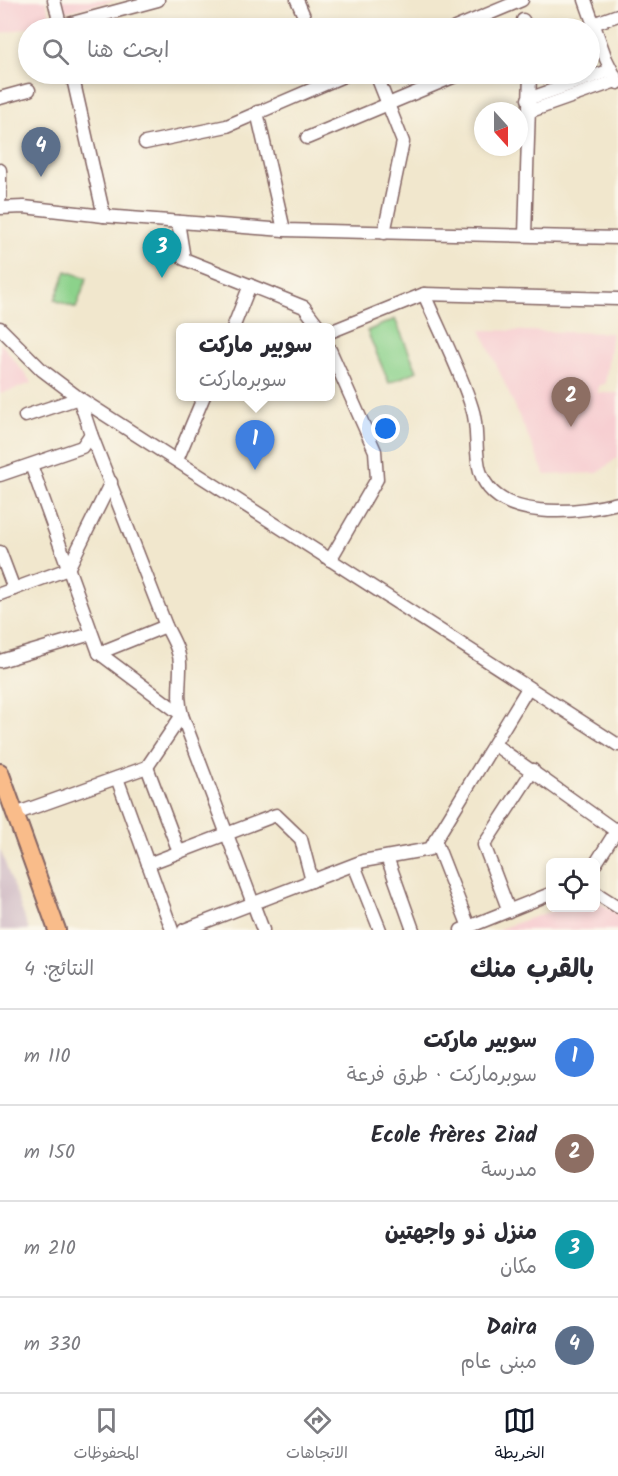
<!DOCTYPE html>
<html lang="ar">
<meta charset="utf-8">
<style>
:root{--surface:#fff;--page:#f7f7f7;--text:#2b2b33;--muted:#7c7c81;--line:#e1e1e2;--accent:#111827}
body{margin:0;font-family:Kalam,"Playpen Sans Arabic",sans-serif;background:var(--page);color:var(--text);direction:rtl}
.controls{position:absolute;right:18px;bottom:18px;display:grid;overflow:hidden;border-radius:9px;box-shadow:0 3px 9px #0003}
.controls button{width:54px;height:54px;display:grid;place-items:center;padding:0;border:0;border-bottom:2px solid var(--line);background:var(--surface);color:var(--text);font:30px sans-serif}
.compass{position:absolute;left:474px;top:102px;width:54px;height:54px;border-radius:50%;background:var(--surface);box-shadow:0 3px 9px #0003;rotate:159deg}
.you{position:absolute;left:386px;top:429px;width:21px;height:21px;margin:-15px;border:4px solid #fff;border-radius:50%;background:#1a73e8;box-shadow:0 0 0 9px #1a73e833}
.badge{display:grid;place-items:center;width:39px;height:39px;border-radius:50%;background:var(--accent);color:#fff;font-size:20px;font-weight:700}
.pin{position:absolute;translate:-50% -50px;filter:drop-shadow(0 2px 3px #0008)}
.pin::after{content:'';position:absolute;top:32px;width:21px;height:18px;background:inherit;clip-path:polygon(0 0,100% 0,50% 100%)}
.popup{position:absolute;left:176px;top:323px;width:159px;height:78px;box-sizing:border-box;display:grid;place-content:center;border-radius:9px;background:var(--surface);filter:drop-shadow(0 2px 4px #0005);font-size:20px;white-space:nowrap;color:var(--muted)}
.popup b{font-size:22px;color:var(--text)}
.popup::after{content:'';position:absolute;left:50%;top:100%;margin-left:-12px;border:12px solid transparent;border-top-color:var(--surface)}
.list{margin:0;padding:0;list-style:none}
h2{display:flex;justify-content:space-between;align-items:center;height:78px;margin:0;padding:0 24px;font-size:26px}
h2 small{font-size:20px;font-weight:400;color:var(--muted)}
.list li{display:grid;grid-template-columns:39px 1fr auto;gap:18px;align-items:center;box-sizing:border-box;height:96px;padding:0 24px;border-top:2px solid var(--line)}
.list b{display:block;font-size:22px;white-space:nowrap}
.list p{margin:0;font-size:20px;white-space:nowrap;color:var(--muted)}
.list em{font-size:20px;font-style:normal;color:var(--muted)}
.icon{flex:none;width:33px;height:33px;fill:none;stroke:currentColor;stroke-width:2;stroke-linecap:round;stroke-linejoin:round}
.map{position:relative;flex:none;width:618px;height:930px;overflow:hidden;direction:ltr}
.search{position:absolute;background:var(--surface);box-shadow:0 3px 9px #0003;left:18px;right:18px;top:18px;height:66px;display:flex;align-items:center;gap:15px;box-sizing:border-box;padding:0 21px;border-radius:33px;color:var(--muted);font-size:22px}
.sheet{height:462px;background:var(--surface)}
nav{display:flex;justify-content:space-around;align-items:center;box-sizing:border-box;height:84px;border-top:2px solid var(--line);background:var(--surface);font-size:16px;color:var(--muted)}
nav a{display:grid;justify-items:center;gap:3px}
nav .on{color:var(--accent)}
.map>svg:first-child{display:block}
</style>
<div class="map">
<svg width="618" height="930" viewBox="0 0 618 930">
<rect width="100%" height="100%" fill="#fbf7ec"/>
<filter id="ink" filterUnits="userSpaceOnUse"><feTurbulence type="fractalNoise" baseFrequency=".0167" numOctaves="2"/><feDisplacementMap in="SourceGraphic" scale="12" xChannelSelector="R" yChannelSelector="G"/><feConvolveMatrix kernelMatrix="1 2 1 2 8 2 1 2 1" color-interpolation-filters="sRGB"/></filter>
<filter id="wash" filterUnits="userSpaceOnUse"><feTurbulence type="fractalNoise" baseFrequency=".008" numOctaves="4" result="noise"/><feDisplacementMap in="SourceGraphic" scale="24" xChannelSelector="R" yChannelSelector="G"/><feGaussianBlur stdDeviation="1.35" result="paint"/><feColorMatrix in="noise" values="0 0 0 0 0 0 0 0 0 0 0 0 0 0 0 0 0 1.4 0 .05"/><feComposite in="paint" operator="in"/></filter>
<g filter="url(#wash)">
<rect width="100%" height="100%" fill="#f1e7cd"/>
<g fill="#f7cfd2">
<polygon points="0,0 46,0 52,22 0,34"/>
<polygon points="58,0 117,0 61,13"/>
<polygon points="481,330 612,333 605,384 599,385 598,393 618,393 618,457 598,473 545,475"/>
<polygon points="0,342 32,383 0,394"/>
<polygon points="596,900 618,914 618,930 496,930 560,908 596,908"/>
</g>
<polygon fill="#d2bdc6" points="0,849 29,930 0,930"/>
<g fill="#8cd28b" stroke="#6b785b" stroke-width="1.5">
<polygon points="66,271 87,278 76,308 55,300"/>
<polygon points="395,319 417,371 389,383 367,331"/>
</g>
</g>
<g filter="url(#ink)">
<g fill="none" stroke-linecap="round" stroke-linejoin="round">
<defs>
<g id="minor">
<polyline points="54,0 61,28"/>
<polyline points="297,0 309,28"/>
<polyline points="585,0 606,59 618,83"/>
<polyline points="523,20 527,28"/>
<polyline points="593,24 618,15"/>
<polyline points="61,26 158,0"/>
<polyline points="455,28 522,0"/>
<polyline points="72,74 104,216"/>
<polyline points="376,74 403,142 384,233"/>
<polyline points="0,98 29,90"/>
<polyline points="528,99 611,70"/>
<polyline points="257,112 284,230"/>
<polyline points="528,112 616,81"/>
<polyline points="307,138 460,74"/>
<polyline points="145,143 227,126 348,74"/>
<polyline points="0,170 0,198"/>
<polyline points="0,208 24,207 104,216 284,230 618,238"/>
<polyline points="178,222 184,259 304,307 320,328"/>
<polyline points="525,235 530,74"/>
<path d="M424 294C440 332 460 369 472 408 479 428 474 451 480 471 496 523 578 513 618 503"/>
<polyline points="0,328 42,370 79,398 618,745"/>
<polyline points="233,328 250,285"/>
<polyline points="330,332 424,294 618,299"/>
<polyline points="330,350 375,451 377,479 330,560"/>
<path d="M91 434 166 626C172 638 181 652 180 667 180 685 177 697 182 715L263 930"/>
<polyline points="177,460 204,396"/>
<polyline points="0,475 82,447 91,434 79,398 25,416"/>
<polyline points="0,552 14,589"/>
<polyline points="0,594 68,569 111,482"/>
<polyline points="99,653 166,626"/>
<polyline points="0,661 91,634"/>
<polyline points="495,745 616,831"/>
<polyline points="147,767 179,852"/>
<polyline points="117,778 172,930"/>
<polyline points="15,814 147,767 182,715 99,653 31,465"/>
<polyline points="435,840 469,927"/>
<polyline points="387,857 413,930"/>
<polyline points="596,863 618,828"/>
<polyline points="148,864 276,815 301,839 312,881"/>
<polyline points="354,865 380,930"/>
<polyline points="596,893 618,907"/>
<polyline points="509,911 484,845 533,770"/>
<polyline points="184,930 363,861 430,849 528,688"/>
<polyline points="461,930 550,894"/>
</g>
<polyline id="major" points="0,772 57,930"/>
</defs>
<use href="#minor" stroke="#846564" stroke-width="15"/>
<use href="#major" stroke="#846564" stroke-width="20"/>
<use href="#minor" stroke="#fff" stroke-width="12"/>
<use href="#major" stroke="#f9bc8a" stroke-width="16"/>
</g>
</g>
</svg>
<div class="controls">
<button><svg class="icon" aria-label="locate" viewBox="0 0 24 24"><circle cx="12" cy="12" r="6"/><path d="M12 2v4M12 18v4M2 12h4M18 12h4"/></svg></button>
</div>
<svg class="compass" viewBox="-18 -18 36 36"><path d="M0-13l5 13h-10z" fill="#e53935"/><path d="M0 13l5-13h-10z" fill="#7c7c81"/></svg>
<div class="you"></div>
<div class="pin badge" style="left:255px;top:470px;background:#3f7fe0">1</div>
<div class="popup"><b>سوبير ماركت</b>سوبرماركت</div>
<div class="pin badge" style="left:571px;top:427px;background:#8d6e63">2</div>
<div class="pin badge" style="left:162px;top:278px;background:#0f9aa8">3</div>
<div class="pin badge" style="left:41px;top:177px;background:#5c6f8a">4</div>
<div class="search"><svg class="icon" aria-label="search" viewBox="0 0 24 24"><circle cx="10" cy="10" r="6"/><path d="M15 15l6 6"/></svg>ابحث هنا</div>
</div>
<section class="sheet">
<h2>بالقرب منك<small>النتائج: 4</small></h2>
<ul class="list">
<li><span class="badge" style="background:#3f7fe0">1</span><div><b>سوبير ماركت</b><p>سوبرماركت · طرق فرعة</p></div><em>110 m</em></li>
<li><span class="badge" style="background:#8d6e63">2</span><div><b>Ecole frères Ziad</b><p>مدرسة</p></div><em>150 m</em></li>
<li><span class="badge" style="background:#0f9aa8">3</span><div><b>منزل ذو واجهتين</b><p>مكان</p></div><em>210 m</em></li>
<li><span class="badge" style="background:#5c6f8a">4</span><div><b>Daira</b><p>مبنى عام</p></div><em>330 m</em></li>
</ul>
</section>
<nav>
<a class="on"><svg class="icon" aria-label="map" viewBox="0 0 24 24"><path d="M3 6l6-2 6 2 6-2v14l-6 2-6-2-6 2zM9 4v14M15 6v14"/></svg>الخريطة</a>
<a><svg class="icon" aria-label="directions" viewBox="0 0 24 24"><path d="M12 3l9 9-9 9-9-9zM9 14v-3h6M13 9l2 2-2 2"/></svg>الاتجاهات</a>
<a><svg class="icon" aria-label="saved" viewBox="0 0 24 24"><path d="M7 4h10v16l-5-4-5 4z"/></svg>المحفوظات</a>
</nav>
